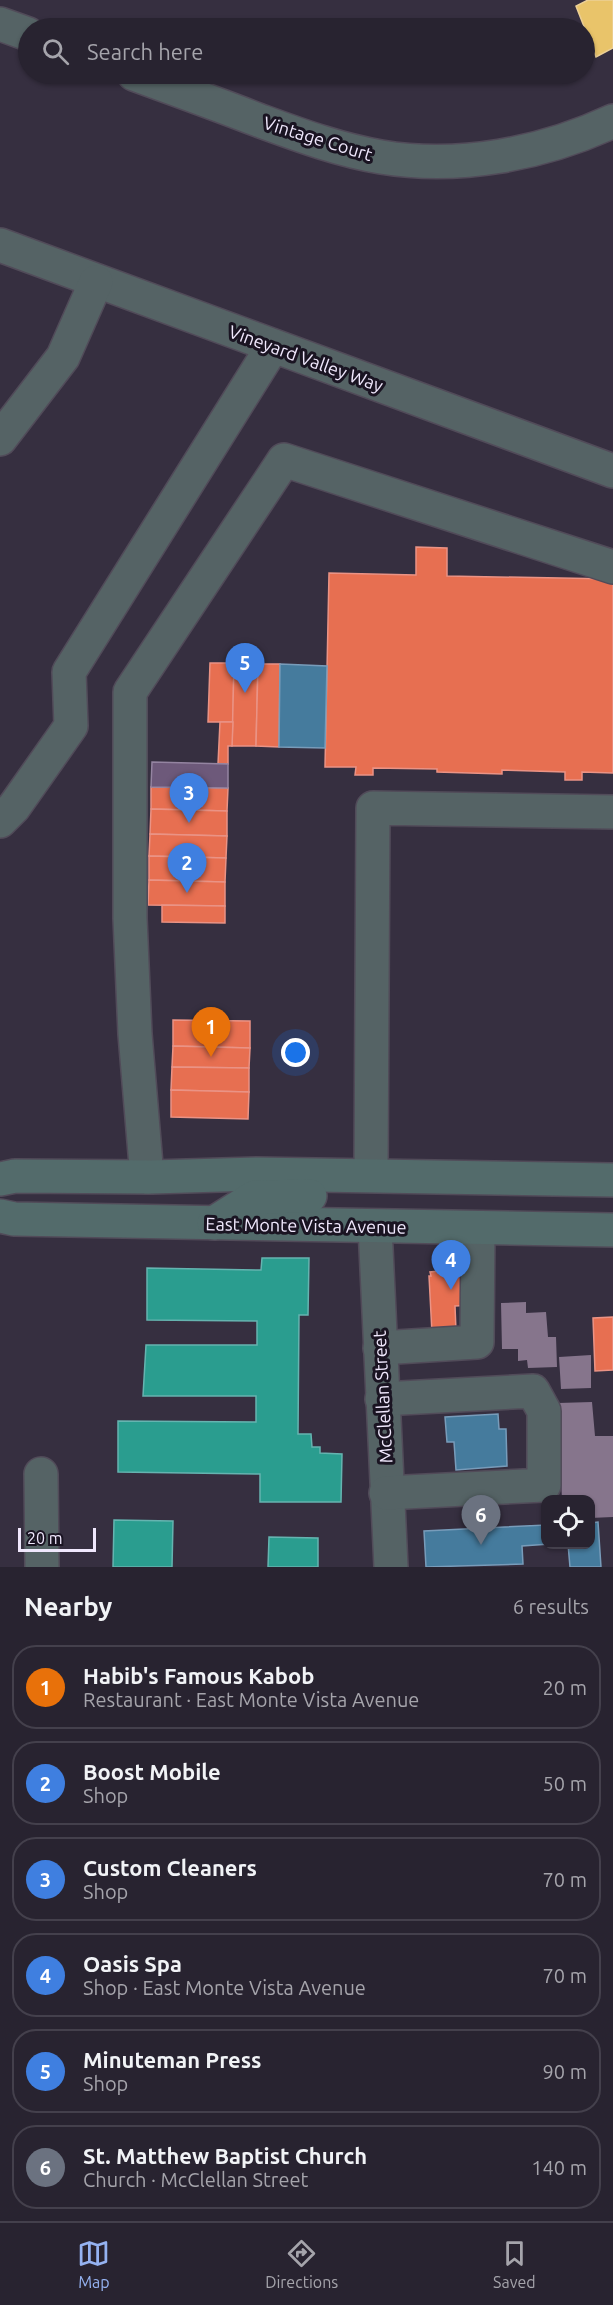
<!DOCTYPE html>
<meta charset="utf-8">
<style>
:root{--surface:#282330;--page:#302b38;--text:#f1f3f6;--muted:#a5a4ab;--line:#44404c;--accent:#95b2f1}
body{margin:0;font-family:Ubuntu,sans-serif;background:var(--page);color:var(--text)}
.controls{position:absolute;right:18px;bottom:18px;display:grid;overflow:hidden;border-radius:12px;box-shadow:0 2px 4px #0004}
.controls button{width:54px;height:54px;display:grid;place-items:center;padding:0;border:0;border-bottom:2px solid var(--line);background:var(--surface);color:var(--text);font:30px sans-serif}
.scale{position:absolute;left:18px;bottom:15px;width:78px;box-sizing:border-box;padding-left:6px;border:3px solid #f0e8fd;border-top:0;font-size:16px;line-height:21px;white-space:nowrap;color:#f0e8fd;-webkit-text-stroke:4px #1a1422;paint-order:stroke}
.you{position:absolute;left:296px;top:1053px;width:21px;height:21px;margin:-15px;border:4px solid #fff;border-radius:50%;background:#1a73e8;box-shadow:0 0 0 9px #1a73e833}
.badge{display:grid;place-items:center;width:39px;height:39px;border-radius:50%;background:var(--accent);color:#fff;font-size:20px;font-weight:700}
.pin{position:absolute;translate:-50% -50px;filter:drop-shadow(0 2px 3px #0008)}
.pin::after{content:'';position:absolute;top:32px;width:21px;height:18px;background:inherit;clip-path:polygon(0 0,100% 0,50% 100%)}
.list{margin:0;padding:0;list-style:none}
h2{display:flex;justify-content:space-between;align-items:center;height:78px;margin:0;padding:0 24px;font-size:26px}
h2 small{font-size:20px;font-weight:400;color:var(--muted)}
.list li{display:grid;grid-template-columns:39px 1fr auto;gap:18px;align-items:center;box-sizing:border-box;height:84px;margin:0 12px 12px;padding:0 12px;border:2px solid var(--line);border-radius:24px}
.list b{display:block;font-size:22px;white-space:nowrap}
.list p{margin:0;font-size:20px;white-space:nowrap;color:var(--muted)}
.list em{font-size:20px;font-style:normal;color:var(--muted)}
.icon{flex:none;width:33px;height:33px;fill:none;stroke:currentColor;stroke-width:2;stroke-linecap:round;stroke-linejoin:round}
.map{position:relative;flex:none;width:613px;height:1567px;overflow:hidden}
.search{position:absolute;background:var(--surface);box-shadow:0 2px 4px #0004;left:18px;right:18px;top:18px;height:66px;display:flex;align-items:center;gap:15px;box-sizing:border-box;padding:0 21px;border-radius:33px;color:var(--muted);font-size:22px}
.sheet{height:654px;background:var(--surface)}
nav{display:flex;justify-content:space-around;align-items:center;box-sizing:border-box;height:84px;border-top:2px solid var(--line);background:var(--surface);font-size:16px;color:var(--muted)}
nav a{display:grid;justify-items:center;gap:3px}
nav .on{color:var(--accent)}
.map>svg:first-child{display:block}
</style>
<div class="map">
<svg width="613" height="1567" viewBox="0 0 613 1567">
<rect width="100%" height="100%" fill="#362f40"/>
<polygon fill="#e9c46a" stroke="#ebcf96" stroke-width="1.5" points="588,0 613,0 613,48 596,57 576,6"/>
<g fill="#e76f51" stroke="#ea9385" stroke-width="1.5">
<polygon points="416,547 447,548 447,576 613,579 613,773 582,772 582,780 565,780 565,772 502,770 502,774 437,772 437,769 373,768 373,775 355,775 356,767 325,767 329,573 416,575"/>
<polygon points="210,663 234,663 233,722 208,722"/>
<polygon points="234,663 258,664 256,746 232,746"/>
<polygon points="258,664 280,664 279,747 256,746"/>
<polygon points="220,722 233,722 232,746 228,746 228,764 218,764"/>
<polygon points="151,787 228,788 227,811 151,809"/>
<polygon points="151,809 227,811 227,836 150,834"/>
<polygon points="150,834 227,836 226,858 149,856"/>
<polygon points="149,856 226,858 225,882 149,880"/>
<polygon points="149,880 225,882 225,906 148,905"/>
<polygon points="162,905 225,906 225,923 162,922"/>
<polygon points="173,1020 250,1021 250,1048 173,1046"/>
<polygon points="173,1046 250,1048 249,1068 172,1067"/>
<polygon points="172,1067 249,1068 249,1092 171,1090"/>
<polygon points="171,1090 249,1092 248,1119 171,1117"/>
<polygon points="468,1268 473,1305 455,1306 456,1331 432,1333 429,1276 431,1276 430,1272"/>
<polygon points="613,1317 613,1370 595,1371 593,1318"/>
</g>
<polygon fill="#6d597a" stroke="#9484a1" stroke-width="1.5" points="152,762 228,764 228,788 151,787"/>
<g fill="#2a9d8f" stroke="#65b4b0" stroke-width="1.5">
<polygon points="262,1258 309,1258 308,1315 299,1315 298,1434 311,1434 312,1447 320,1447 320,1453 342,1454 341,1502 260,1502 260,1474 118,1472 118,1421 256,1422 256,1396 143,1396 146,1345 257,1345 257,1321 147,1320 147,1268 261,1270"/>
<polygon points="114,1520 173,1521 172,1567 113,1567"/>
<polygon points="269,1537 318,1538 318,1567 268,1567"/>
</g>
<g fill="#457b9d" stroke="#789cba" stroke-width="1.5">
<polygon points="280,664 327,666 325,748 279,747"/>
<polygon points="498,1414 499,1429 506,1429 507,1466 456,1470 454,1442 447,1442 445,1417"/>
<polygon points="598,1522 601,1567 570,1567 568,1544 590,1544 590,1523"/>
<polygon points="546,1525 546,1544 550,1544 522,1546 523,1564 426,1567 424,1531"/>
</g>
<g fill="#86758c">
<polygon points="526,1302 526,1313 546,1312 548,1337 556,1337 557,1367 528,1368 527,1360 518,1361 518,1349 502,1349 501,1303"/>
<polygon points="591,1355 591,1388 561,1389 559,1357"/>
<polygon points="592,1402 595,1436 613,1436 613,1517 590,1518 590,1500 562,1500 558,1403"/>
</g>
<g fill="none" stroke-linecap="round" stroke-linejoin="round">
<defs>
<g id="minor">
<polyline points="0,24 28,34"/>
<path d="M134 74C175 89 217 104 258 120 299 135 339 150 381 157 459 170 542 154 613 121"/>
<polyline points="0,245 613,471"/>
<polyline points="0,439 63,357 96,282"/>
<polyline points="0,821 14,807 71,726 69,672 273,346"/>
<polyline points="371,1175 373,808 613,812"/>
<polyline points="147,1177 135,1034 130,918 130,692 284,460 613,567"/>
<polyline points="375,1227 391,1567"/>
<polyline points="380,1348 477,1342 478,1228"/>
<polyline points="382,1399 533,1391 544,1411 544,1485 386,1493"/>
<polyline points="41,1474 42,1567"/>
</g>
<g id="major">
<polyline points="0,1179 15,1176 152,1177 257,1174 613,1180"/>
<polyline points="0,1216 14,1219 613,1230"/>
<polyline points="214,1223 255,1197 310,1196"/>
</g>
</defs>
<use href="#minor" stroke="#514b59" stroke-width="36"/>
<use href="#major" stroke="#514b59" stroke-width="36"/>
<use href="#minor" stroke="#556365" stroke-width="33"/>
<use href="#major" stroke="#536b6b" stroke-width="33"/>
</g>
<g text-anchor="middle" dominant-baseline="central" stroke-width="6" stroke-linejoin="round" paint-order="stroke">
<g font-size="18" fill="#f0e8fd" stroke="#1a1422">
<text transform="translate(318 138) rotate(17)">Vintage Court</text>
<text transform="translate(306 358) rotate(20)">Vineyard Valley Way</text>
<text transform="translate(306 1225) rotate(1)">East Monte Vista Avenue</text>
<text transform="translate(382 1397) rotate(-93)">McClellan Street</text>
</g>
</g>
</svg>
<div class="controls">
<button><svg class="icon" aria-label="locate" viewBox="0 0 24 24"><circle cx="12" cy="12" r="6"/><path d="M12 2v4M12 18v4M2 12h4M18 12h4"/></svg></button>
</div>
<div class="scale">20 m</div>
<div class="you"></div>
<div class="pin badge" style="left:211px;top:1057px;background:#e8710a">1</div>
<div class="pin badge" style="left:187px;top:893px;background:#3f7fe0">2</div>
<div class="pin badge" style="left:189px;top:823px;background:#3f7fe0">3</div>
<div class="pin badge" style="left:451px;top:1290px;background:#3f7fe0">4</div>
<div class="pin badge" style="left:245px;top:693px;background:#3f7fe0">5</div>
<div class="pin badge" style="left:481px;top:1545px;background:#6b7280">6</div>
<div class="search"><svg class="icon" aria-label="search" viewBox="0 0 24 24"><circle cx="10" cy="10" r="6"/><path d="M15 15l6 6"/></svg>Search here</div>
</div>
<section class="sheet">
<h2>Nearby<small>6 results</small></h2>
<ul class="list">
<li><span class="badge" style="background:#e8710a">1</span><div><b>Habib's Famous Kabob</b><p>Restaurant · East Monte Vista Avenue</p></div><em>20 m</em></li>
<li><span class="badge" style="background:#3f7fe0">2</span><div><b>Boost Mobile</b><p>Shop</p></div><em>50 m</em></li>
<li><span class="badge" style="background:#3f7fe0">3</span><div><b>Custom Cleaners</b><p>Shop</p></div><em>70 m</em></li>
<li><span class="badge" style="background:#3f7fe0">4</span><div><b>Oasis Spa</b><p>Shop · East Monte Vista Avenue</p></div><em>70 m</em></li>
<li><span class="badge" style="background:#3f7fe0">5</span><div><b>Minuteman Press</b><p>Shop</p></div><em>90 m</em></li>
<li><span class="badge" style="background:#6b7280">6</span><div><b>St. Matthew Baptist Church</b><p>Church · McClellan Street</p></div><em>140 m</em></li>
</ul>
</section>
<nav>
<a class="on"><svg class="icon" aria-label="map" viewBox="0 0 24 24"><path d="M3 6l6-2 6 2 6-2v14l-6 2-6-2-6 2zM9 4v14M15 6v14"/></svg>Map</a>
<a><svg class="icon" aria-label="directions" viewBox="0 0 24 24"><path d="M12 3l9 9-9 9-9-9zM9 14v-3h6M13 9l2 2-2 2"/></svg>Directions</a>
<a><svg class="icon" aria-label="saved" viewBox="0 0 24 24"><path d="M7 4h10v16l-5-4-5 4z"/></svg>Saved</a>
</nav>
